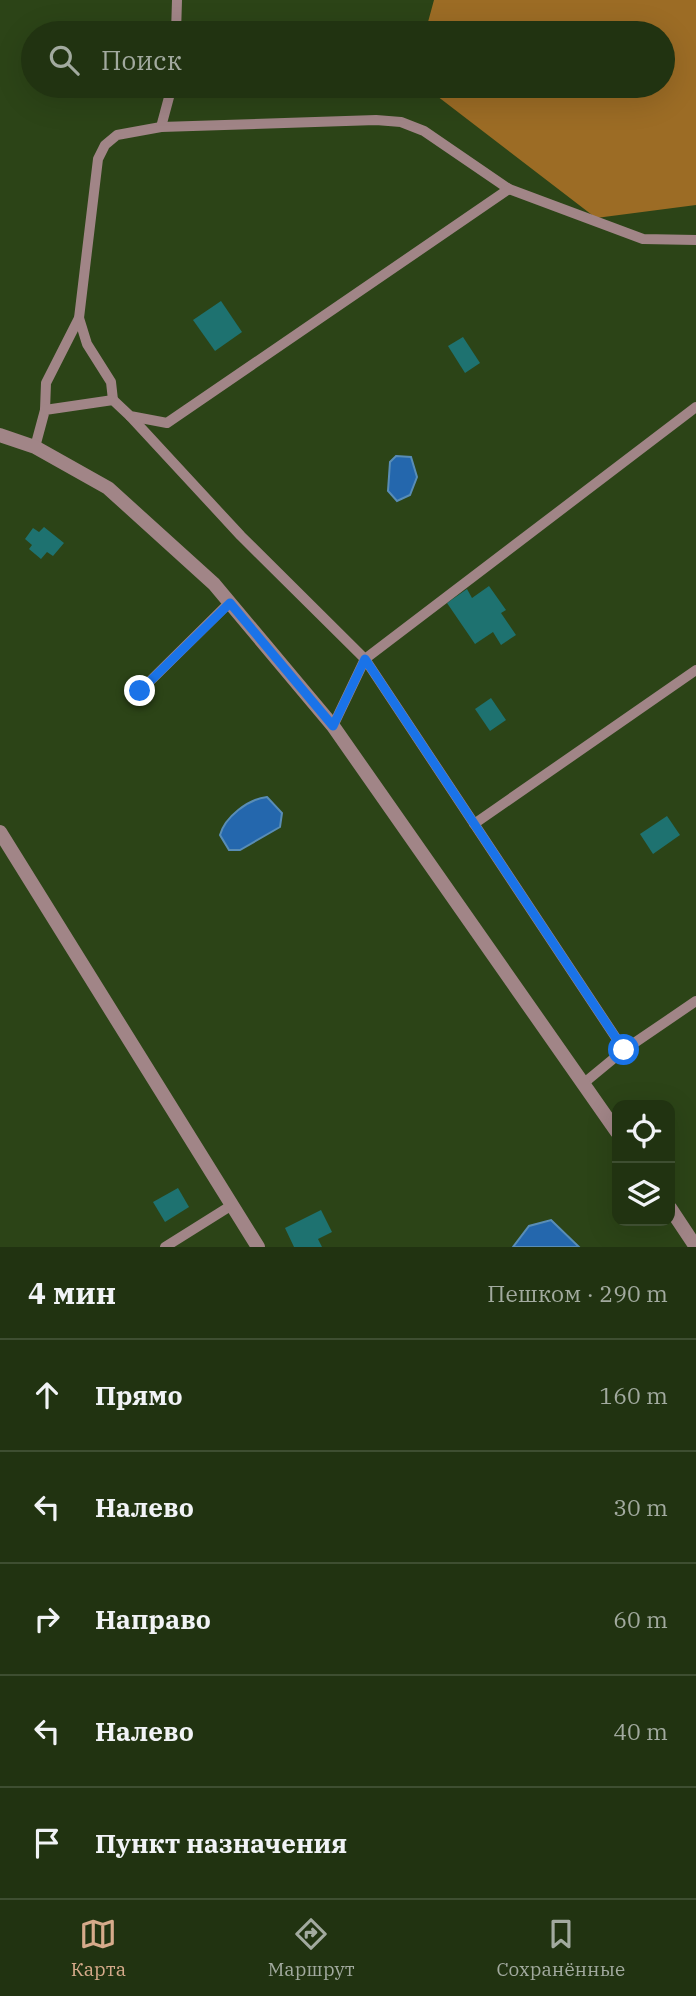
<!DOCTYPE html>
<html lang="ru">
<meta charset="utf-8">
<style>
:root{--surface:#213311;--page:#293b1a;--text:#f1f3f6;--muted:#a2aa9f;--line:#3e4e31;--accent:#d6ab8b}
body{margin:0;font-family:"IBM Plex Serif",serif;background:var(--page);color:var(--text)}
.controls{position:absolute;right:21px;bottom:21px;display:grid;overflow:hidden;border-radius:14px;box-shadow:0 7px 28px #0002}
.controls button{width:63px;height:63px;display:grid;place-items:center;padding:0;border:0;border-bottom:2px solid var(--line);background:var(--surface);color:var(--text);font:35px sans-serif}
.stop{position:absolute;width:21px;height:21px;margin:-16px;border:5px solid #1a73e8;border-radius:50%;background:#fff}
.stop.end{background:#1a73e8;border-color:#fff;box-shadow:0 2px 7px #0008}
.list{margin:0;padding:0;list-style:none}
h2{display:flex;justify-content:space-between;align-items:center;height:91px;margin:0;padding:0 28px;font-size:30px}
h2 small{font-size:23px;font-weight:400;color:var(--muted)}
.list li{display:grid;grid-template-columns:46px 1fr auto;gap:21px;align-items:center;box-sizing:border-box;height:112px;padding:0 28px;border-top:2px solid var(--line)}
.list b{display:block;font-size:26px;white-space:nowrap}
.list em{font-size:23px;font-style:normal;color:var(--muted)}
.icon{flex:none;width:38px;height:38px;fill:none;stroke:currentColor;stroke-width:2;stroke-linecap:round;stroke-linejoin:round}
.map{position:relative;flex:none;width:696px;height:1247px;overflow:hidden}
.search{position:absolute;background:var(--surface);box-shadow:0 7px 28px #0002;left:21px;right:21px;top:21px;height:77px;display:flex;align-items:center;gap:18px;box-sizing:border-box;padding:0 24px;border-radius:38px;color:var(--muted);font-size:26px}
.sheet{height:651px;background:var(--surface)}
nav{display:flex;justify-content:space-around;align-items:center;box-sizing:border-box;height:98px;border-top:2px solid var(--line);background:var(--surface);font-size:19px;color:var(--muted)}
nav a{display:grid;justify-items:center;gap:4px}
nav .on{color:var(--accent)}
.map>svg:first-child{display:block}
</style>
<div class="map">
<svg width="696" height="1247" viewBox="0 0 696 1247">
<rect width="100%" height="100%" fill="#2c4417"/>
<polygon fill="#9c6c25" points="434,0 696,0 696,205 596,218 424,86 663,86 663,33 425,33"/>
<g fill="#2467ad" stroke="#598db6" stroke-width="2">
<polygon points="396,456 411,457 417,477 410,495 397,501 388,491 390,462"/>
<path d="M267 797 282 813 280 827 240 850H229L220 835C225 817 248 799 267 797Z"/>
<polygon points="551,1220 579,1247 513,1247 529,1226"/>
</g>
<g fill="#1e7270">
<polygon points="221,301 242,332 215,351 193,320"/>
<polygon points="463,337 480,363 465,373 448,346"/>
<polygon points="44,527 64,543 53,556 47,552 41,559 29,549 32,545 25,539 33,528 39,532"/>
<polygon points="489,586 506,610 501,613 516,635 501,645 493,632 475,644 447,603 467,589 472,598"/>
<polygon points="491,698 506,720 490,731 475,709"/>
<polygon points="667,816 680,835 653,854 640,834"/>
<polygon points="178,1188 189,1207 165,1222 153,1202"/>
<polygon points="321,1210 332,1232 318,1239 322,1247 294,1247 285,1228"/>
</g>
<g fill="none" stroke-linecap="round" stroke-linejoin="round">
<g stroke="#a18587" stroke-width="10">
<polyline points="176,33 177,0"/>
<polyline points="161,127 172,86"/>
<polyline points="79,318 87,344 111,382 113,400"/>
<polyline points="45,410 46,383 79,318 98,159 105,145 117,135 161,127 376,120 401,122 424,131 509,189 643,239 696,240"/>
<polyline points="130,416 241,536 365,659 624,1050 584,1083"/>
<polyline points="35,447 45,410 113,400 130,416 167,423 509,189"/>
<polyline points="140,691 230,602"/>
<polyline points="333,726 365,659 696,407"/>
<polyline points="474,824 696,670"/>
<polyline points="624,1050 696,1001"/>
<polyline points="165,1247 232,1205"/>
</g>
<g stroke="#a18587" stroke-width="14">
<polyline points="0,435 35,447 108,488 214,584 333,726 617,1132"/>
<polyline points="0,832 258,1247"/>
<polyline points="670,1208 696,1247"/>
</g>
</g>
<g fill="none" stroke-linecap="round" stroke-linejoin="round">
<polyline stroke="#1a73e8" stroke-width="9" points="140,691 230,603 333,726 365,659 624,1050"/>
</g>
</svg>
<div class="controls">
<button><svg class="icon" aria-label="locate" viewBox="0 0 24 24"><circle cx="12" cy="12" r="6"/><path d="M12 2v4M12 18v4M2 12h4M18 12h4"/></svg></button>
<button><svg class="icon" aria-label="layers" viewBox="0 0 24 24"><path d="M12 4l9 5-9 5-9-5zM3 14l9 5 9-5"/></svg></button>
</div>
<div class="stop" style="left:624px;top:1050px"></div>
<div class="stop end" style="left:140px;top:691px"></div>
<div class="search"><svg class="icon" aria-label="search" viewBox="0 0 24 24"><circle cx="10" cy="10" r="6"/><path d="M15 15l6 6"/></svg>Поиск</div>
</div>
<section class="sheet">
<h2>4 мин<small>Пешком · 290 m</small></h2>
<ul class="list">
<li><svg class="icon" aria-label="ahead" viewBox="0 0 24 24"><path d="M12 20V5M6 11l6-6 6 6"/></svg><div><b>Прямо</b></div><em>160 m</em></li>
<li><svg class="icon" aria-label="left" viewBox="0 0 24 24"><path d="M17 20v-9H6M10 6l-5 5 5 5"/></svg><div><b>Налево</b></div><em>30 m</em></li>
<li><svg class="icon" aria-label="right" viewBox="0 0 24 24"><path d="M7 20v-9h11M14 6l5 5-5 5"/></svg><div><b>Направо</b></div><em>60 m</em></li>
<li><svg class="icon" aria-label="left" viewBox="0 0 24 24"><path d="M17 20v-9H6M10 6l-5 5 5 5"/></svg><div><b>Налево</b></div><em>40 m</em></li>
<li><svg class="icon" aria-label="arrive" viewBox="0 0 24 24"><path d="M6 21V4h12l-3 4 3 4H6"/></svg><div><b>Пункт назначения</b></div></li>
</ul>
</section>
<nav>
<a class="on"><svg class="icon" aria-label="map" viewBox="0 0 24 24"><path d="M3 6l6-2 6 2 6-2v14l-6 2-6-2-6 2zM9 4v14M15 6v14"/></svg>Карта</a>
<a><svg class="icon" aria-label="directions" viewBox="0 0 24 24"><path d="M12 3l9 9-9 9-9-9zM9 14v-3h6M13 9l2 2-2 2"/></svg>Маршрут</a>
<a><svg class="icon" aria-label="saved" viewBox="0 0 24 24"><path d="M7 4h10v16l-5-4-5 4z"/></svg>Сохранённые</a>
</nav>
